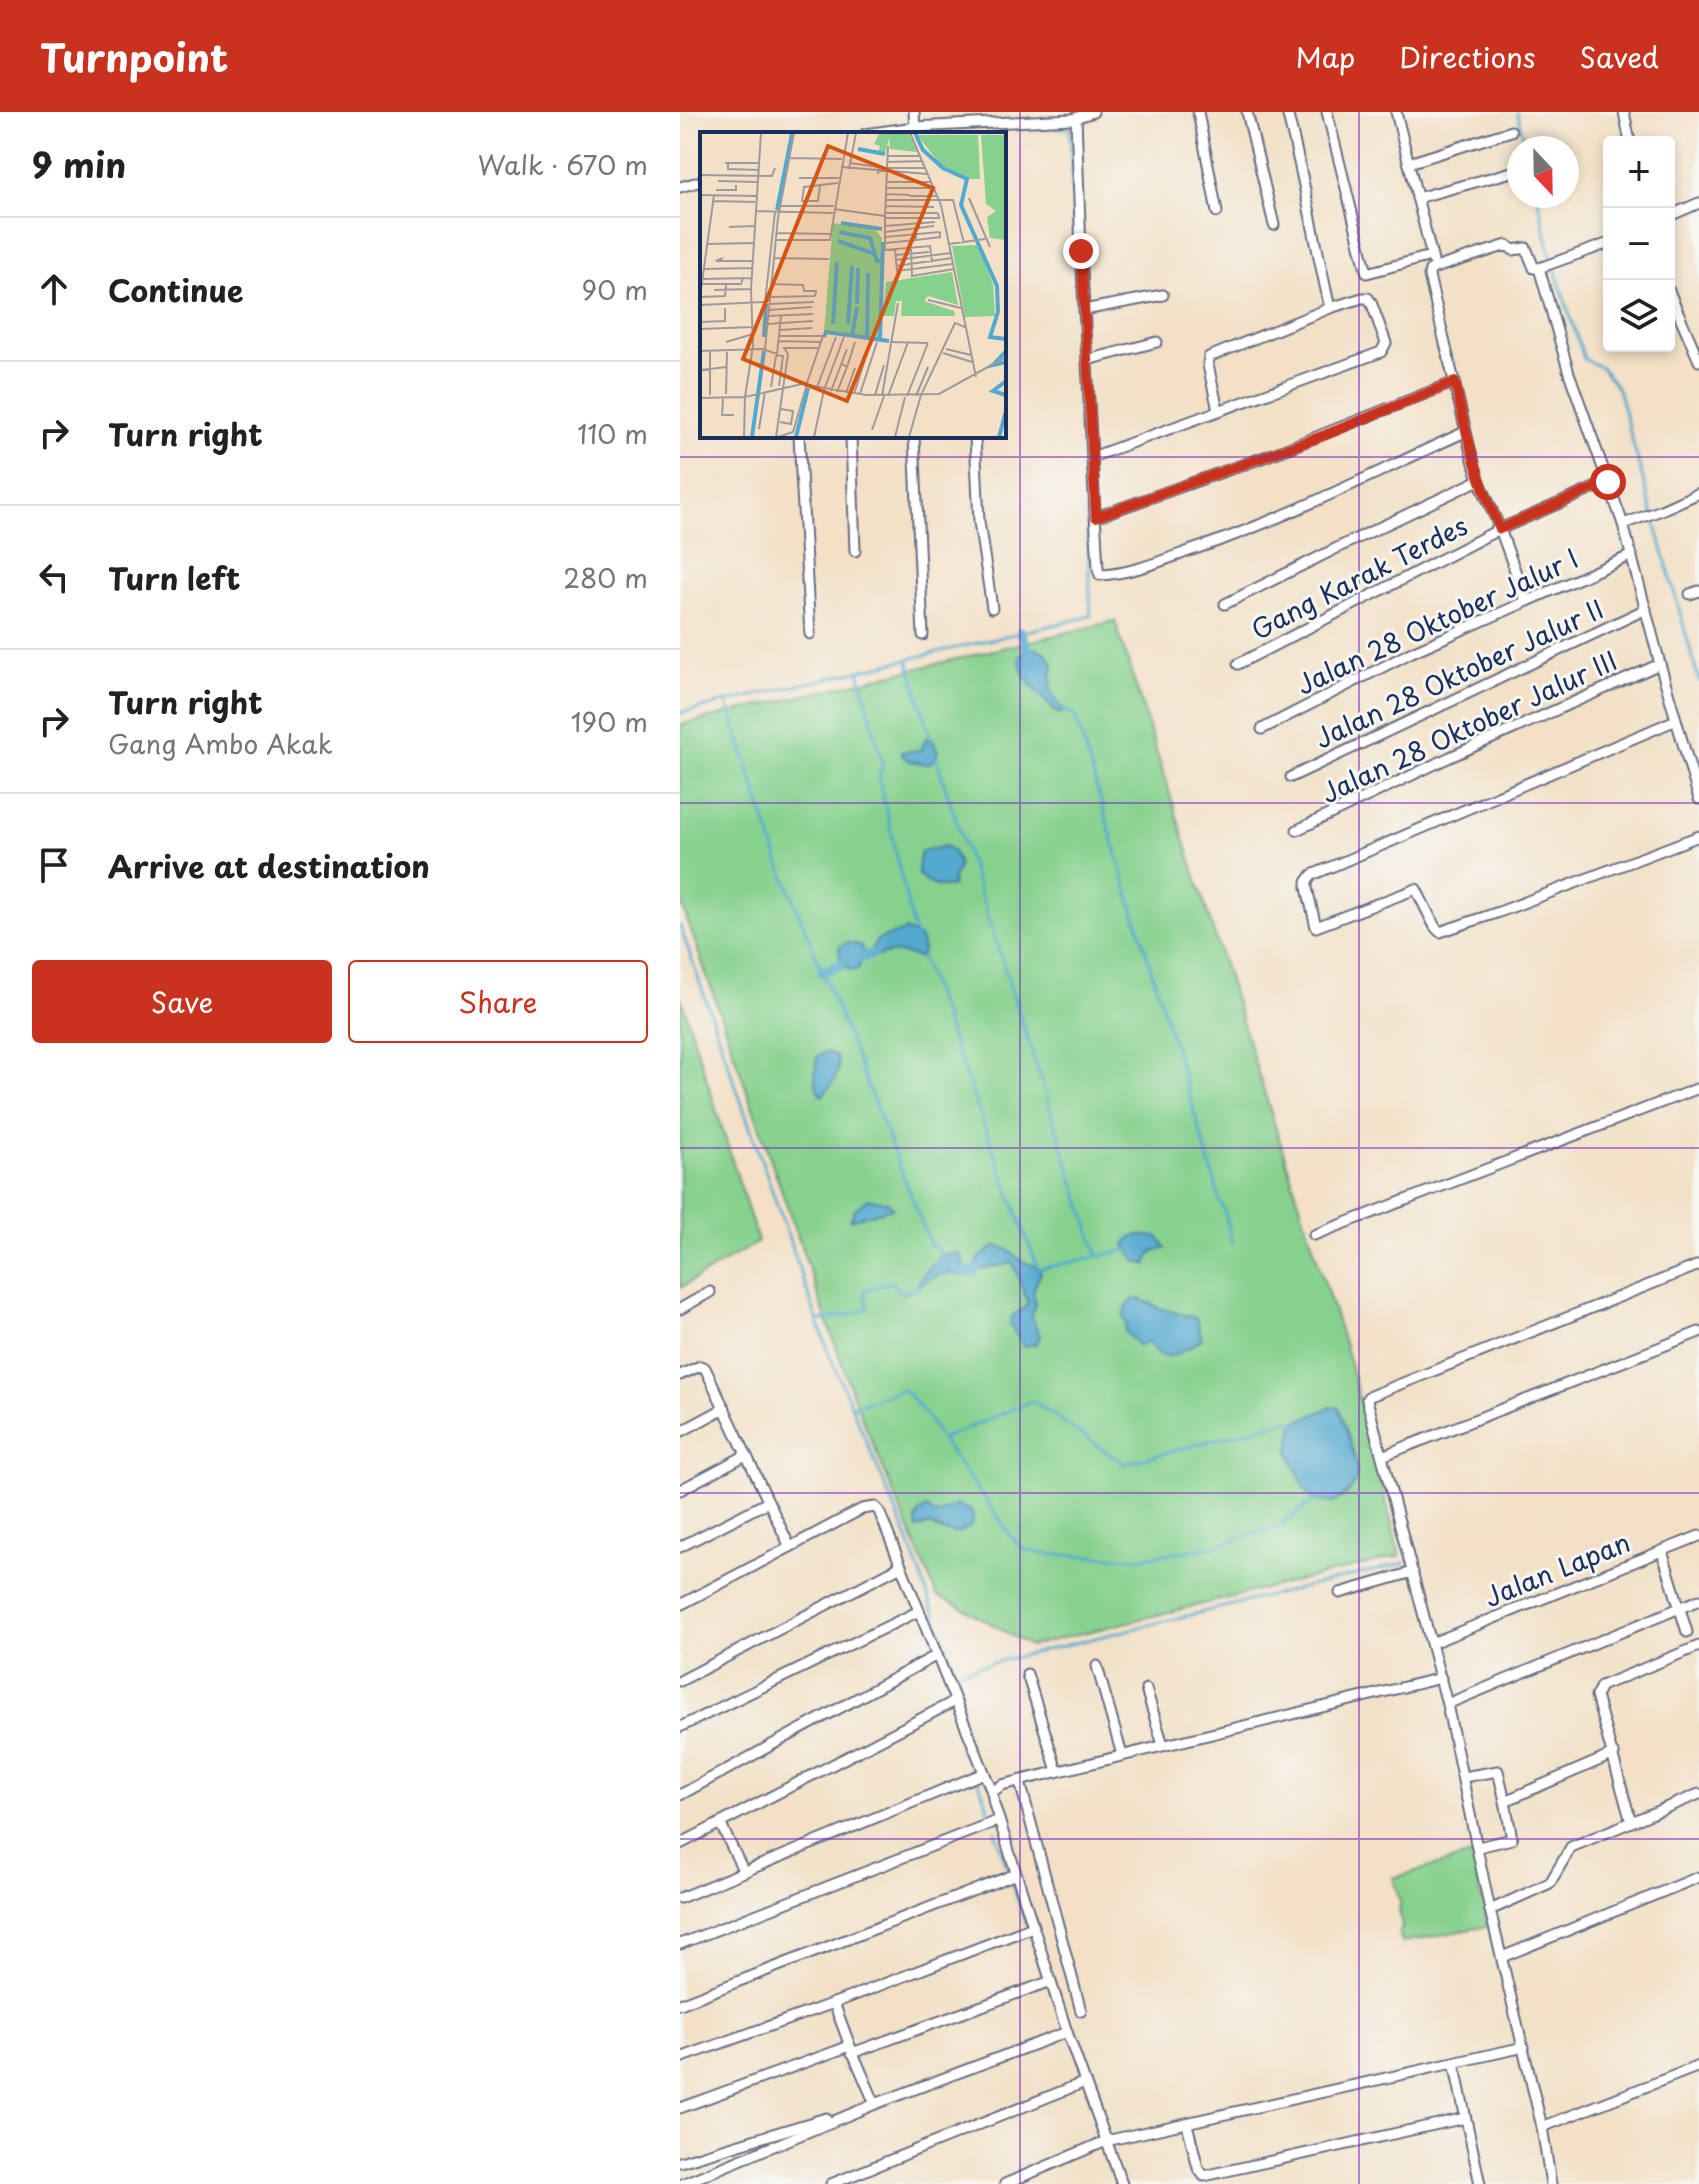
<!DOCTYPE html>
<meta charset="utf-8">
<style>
:root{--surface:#fff;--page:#f2f2f2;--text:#202124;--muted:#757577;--line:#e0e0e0;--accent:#c8321e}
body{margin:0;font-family:"Playpen Sans",sans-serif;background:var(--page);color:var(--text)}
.controls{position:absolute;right:24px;top:24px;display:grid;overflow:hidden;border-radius:8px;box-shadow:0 4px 12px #0003}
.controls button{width:72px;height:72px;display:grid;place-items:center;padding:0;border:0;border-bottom:2px solid var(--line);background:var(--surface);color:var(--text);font:40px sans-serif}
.compass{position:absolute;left:827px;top:24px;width:72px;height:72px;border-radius:50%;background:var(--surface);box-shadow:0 4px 12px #0003;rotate:158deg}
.stop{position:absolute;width:24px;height:24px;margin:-18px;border:6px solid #c8321e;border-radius:50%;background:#fff}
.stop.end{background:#c8321e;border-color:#fff;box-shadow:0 2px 8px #0008}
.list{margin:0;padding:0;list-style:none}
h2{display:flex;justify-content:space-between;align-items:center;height:104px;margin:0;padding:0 32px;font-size:34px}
h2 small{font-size:26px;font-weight:400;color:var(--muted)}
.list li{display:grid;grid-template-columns:52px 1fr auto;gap:24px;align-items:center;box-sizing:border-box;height:144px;padding:0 32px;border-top:2px solid var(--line)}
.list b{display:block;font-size:30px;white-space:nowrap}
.list p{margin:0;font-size:26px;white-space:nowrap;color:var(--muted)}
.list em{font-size:26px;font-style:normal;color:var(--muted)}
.actions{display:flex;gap:16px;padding:24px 32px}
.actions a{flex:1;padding:18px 0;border:2px solid var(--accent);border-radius:8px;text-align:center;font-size:28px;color:var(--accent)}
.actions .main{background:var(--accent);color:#fff}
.icon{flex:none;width:44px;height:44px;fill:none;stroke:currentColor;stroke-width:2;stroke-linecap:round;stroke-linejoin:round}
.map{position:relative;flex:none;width:1019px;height:2072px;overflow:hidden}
header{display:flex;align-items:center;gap:48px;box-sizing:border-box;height:112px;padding:0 40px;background:var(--accent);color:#fff}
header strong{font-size:38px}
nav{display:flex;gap:44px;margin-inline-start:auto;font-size:28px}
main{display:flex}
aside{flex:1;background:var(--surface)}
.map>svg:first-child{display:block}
</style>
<header>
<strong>Turnpoint</strong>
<nav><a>Map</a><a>Directions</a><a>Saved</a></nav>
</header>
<main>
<aside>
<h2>9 min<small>Walk · 670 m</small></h2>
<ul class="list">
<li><svg class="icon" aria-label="ahead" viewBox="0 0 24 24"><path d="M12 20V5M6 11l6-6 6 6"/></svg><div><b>Continue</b></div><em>90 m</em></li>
<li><svg class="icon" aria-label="right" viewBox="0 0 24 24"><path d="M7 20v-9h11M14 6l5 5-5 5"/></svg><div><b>Turn right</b></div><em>110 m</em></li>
<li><svg class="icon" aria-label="left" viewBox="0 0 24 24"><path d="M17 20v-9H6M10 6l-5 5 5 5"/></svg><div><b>Turn left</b></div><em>280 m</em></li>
<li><svg class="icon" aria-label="right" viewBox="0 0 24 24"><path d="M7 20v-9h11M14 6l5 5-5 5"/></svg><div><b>Turn right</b><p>Gang Ambo Akak</p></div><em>190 m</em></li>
<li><svg class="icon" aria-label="arrive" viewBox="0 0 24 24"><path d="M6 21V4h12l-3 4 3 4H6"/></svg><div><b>Arrive at destination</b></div></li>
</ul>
<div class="actions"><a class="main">Save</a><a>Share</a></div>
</aside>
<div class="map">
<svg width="1019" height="2072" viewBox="0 0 1019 2072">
<rect width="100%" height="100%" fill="#f6f6f2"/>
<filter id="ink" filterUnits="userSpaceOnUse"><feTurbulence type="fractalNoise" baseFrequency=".0125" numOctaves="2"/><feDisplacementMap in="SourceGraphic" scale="16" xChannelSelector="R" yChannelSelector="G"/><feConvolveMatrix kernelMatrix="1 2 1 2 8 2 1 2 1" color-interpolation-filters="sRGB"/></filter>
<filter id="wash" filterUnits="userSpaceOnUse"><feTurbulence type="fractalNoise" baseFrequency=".006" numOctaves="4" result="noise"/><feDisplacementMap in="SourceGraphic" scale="32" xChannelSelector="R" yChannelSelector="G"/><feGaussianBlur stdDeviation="1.8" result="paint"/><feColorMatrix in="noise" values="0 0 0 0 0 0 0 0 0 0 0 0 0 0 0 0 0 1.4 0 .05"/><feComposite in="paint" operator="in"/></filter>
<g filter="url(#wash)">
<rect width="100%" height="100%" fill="#f3e0c6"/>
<g fill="#87d18e" stroke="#518076" stroke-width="2">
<polygon points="435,509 667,1241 720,1444 350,1534 278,1493 257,1484 175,1289 0,787 0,613"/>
<polygon points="0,883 78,1130 0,1176"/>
<polygon points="792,1743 808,1814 722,1830 719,1820 722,1815 719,1796 721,1794 713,1766"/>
</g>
<g fill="#52a9cf" stroke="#366c96" stroke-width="2">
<path d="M355 536 366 541 373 551C370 576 367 578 384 599L380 602 375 600C362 582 338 569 340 543L348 538Z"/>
<polygon points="250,624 258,639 256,646 248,652 230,649 221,643 221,640 241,638 246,626"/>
<path d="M266 734 274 741 279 753 272 770 273 774C259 777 247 772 238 762L239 748 241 739Z"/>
<path d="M226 818 240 826 243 838 241 845C221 843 219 837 198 844L191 837 197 828Z"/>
<path d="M174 831 181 834 184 840 178 858C162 860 159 848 159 835L165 831Z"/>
<path d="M145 940C171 943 153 974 142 984 132 973 135 959 137 945Z"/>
<polygon points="189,1087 208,1090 213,1096 170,1108 175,1097"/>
<polygon points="458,1123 478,1125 486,1136 474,1139 469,1145 467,1153 456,1149 445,1133 451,1126"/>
<path d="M315 1134C334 1136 331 1144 344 1150 352 1154 355 1151 361 1160L353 1179 355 1192 352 1205 360 1225 356 1232 344 1234 330 1213 332 1204 342 1198 348 1191 333 1151 294 1159 299 1146Z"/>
<path d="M278 1141 285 1154 284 1165C265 1157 257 1162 240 1173L238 1171 243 1162 261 1143Z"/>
<path d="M454 1187H461L479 1196 516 1206 522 1227C514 1233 493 1247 483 1244 477 1242 472 1234 468 1229L459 1234 445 1219 446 1211 443 1206 447 1194Z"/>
<path d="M651 1295 659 1296C663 1310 679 1351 677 1364 674 1377 663 1386 652 1391L635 1388 625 1378 609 1340 614 1311Z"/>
<path d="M276 1393 291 1398 293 1404 291 1414C275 1426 265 1421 249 1413L237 1417C234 1409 238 1399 247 1396L256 1403Z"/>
</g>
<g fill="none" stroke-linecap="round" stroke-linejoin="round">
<g stroke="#52a9cf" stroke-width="3">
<polyline points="837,0 846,36"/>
<polyline points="857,84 871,145 904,247 922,256 938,277 1019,569"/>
<polyline points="228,547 250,624"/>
<polyline points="179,559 203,651 199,667 235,824"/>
<polyline points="47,590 98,748 251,1134 256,1135 262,1143"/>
<polyline points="384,599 395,603 536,1073 538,1084 545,1100 552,1131"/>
<polyline points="0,601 411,504 390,16 375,16 375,12"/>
<polyline points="256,646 418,1144"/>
<polyline points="0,814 148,1239 228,1427 275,1560"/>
<polyline points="241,845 357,1154"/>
<polyline points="359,1157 447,1138"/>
<polyline points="138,1209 180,1200 188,1196 184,1178 211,1170 223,1182 240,1173"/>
<polyline points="172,1295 223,1277 244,1300 261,1327 338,1433 347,1438 363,1442 456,1446 533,1435 600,1413 635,1388"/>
<polyline points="261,1327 353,1289 444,1352 608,1308 614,1311"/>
<polyline points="269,1563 275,1560 725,1451"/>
<polyline points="272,1593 309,1699"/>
<polyline points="315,1719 346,1812"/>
<polyline points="350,1821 357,1842"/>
<polyline points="423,2037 436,2072"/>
</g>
<g stroke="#52a9cf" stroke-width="10">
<polyline points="341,520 348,538"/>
<polyline points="181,846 194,841"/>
<polyline points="142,860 162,852"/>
<polyline points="285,1161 294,1159"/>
</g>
</g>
</g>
<g filter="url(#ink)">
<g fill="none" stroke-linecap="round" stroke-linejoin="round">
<defs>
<g id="minor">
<polyline points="234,0 235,15"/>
<polyline points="518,0 537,100"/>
<polyline points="567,0 594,113"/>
<path d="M607 0C624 65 635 131 650 196"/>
<polyline points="647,0 687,161 751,144"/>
<polyline points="716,0 753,149"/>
<polyline points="944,0 950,30"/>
<path d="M396 6 401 139 418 457 420 463C450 462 481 449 509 439 604 408 694 361 785 320"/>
<polyline points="185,22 235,15 392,7 413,0"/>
<polyline points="729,51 831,19"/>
<polyline points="0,75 22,69"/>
<polyline points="737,86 839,58"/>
<polyline points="989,104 1019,91"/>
<polyline points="859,156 929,131"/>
<polyline points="989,179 1019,249"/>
<polyline points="404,198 483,183"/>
<polyline points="407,248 477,230"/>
<polyline points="119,324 130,522"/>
<polyline points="171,324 175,439"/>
<polyline points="234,324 243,523"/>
<polyline points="295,324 299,410 312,496"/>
<polyline points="412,345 701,240 706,231 691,190 688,186 682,186 650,196 529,245 528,253 538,298"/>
<polyline points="416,405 601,339 775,270"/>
<polyline points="943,412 979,399 1019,381"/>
<polyline points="1010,482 1019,479"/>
<polyline points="846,489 820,417 799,368 791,341 749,164 750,158 755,156 827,133 833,138 846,136 854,156 859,156 889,261 943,412 980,552 1019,687"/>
<polyline points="545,492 661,434 799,368"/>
<polyline points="558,552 820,417 928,370"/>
<polyline points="996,608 632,763 627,770 627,776 636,815 736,777 755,815 760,820 819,800 1019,724"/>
<polyline points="582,617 732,540 952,443"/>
<polyline points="611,665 966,497"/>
<polyline points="617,718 770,645 980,552"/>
<polyline points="634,1123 1019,976"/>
<polyline points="0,1197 30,1180"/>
<polyline points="0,1263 20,1254 25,1256 110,1435"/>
<polyline points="0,1320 45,1296"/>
<polyline points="702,1344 1019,1220"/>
<polyline points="0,1378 66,1343"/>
<polyline points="0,1435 88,1390"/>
<polyline points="982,1439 1007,1520"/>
<polyline points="660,1481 733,1460"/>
<polyline points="0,1493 182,1397 195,1395 199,1399 211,1429 312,1680"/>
<polyline points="752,1531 1019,1424"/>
<polyline points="417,1554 442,1643"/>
<polyline points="347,1562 377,1659"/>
<polyline points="0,1569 221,1454"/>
<polyline points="466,1577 483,1633"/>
<polyline points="767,1592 1019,1488"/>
<polyline points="0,1615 239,1499"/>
<polyline points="783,1665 818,1659 825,1689"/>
<polyline points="340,1670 401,1899"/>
<polyline points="0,1683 257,1543"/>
<polyline points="951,1710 916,1584 921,1574 1019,1534"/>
<polyline points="40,1711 64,1760"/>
<polyline points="0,1732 275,1589"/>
<polyline points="798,1735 832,1727 825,1689 934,1642"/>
<polyline points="0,1786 304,1661"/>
<polyline points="810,1798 870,1771 891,1735 1019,1682"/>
<polyline points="0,1832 319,1708"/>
<polyline points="822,1845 1019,1765"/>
<polyline points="154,1891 170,1934 195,1992"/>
<polyline points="0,1892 336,1762"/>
<polyline points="172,1941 371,1869"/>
<polyline points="0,1946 154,1891 353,1815"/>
<polyline points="774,1951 800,2072"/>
<polyline points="0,1996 170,1934"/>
<polyline points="507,2012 518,2056 524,2064 785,2006"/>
<polyline points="862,2015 1019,1954"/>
<polyline points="0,2050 146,2006"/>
<polyline points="2,2072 195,1992 387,1920"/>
<polyline points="151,2072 405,1970"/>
<polyline points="325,2072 426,2029 844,1935"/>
<polyline points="442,2072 387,1920 314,1692 312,1680 322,1673 761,1566"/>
<polyline points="871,2072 862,2015 810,1798 767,1592 687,1288 688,1285 1019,1153"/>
</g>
</defs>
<use href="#minor" stroke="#676d82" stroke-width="13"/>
<use href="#minor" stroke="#fff" stroke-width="9"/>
</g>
</g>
<g fill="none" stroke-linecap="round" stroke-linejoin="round" filter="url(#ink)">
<path stroke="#c8321e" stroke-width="10" d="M401 139 416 405 645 323 775 270C785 321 798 369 820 417L928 370"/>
</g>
<path fill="none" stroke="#7b2cbf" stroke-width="2" stroke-opacity="0.55" d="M340 0V2072M679 0V2072M0 345H1019M0 691H1019M0 1036H1019M0 1381H1019M0 1727H1019"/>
<g text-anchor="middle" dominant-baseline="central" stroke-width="6" stroke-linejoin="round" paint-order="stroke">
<g font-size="26" fill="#1b2f5e" stroke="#f6f6f2">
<text transform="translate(679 465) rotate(-27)">Gang Karak Terdes</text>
<text transform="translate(757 509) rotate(-25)">Jalan 28 Oktober Jalur I</text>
<text transform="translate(779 561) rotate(-25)">Jalan 28 Oktober Jalur II</text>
<text transform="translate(789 614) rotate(-25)">Jalan 28 Oktober Jalur III</text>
<text transform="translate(877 1457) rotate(-22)">Jalan Lapan</text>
</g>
</g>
<g transform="translate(20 20)">
<rect width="306" height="306" fill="#f3e0c6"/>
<path d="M179 2H209L217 20 190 17 189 6 185 21 178 20 180 14 174 12ZM217 3H278L280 47H268L240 32ZM281 3H306V108L290 106 287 85 296 79 286 72ZM133 91 175 97 182 106 179 207 124 199ZM278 113 293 152 295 184 265 185 252 114ZM252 140 258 173 228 164 224 169 254 179 255 184H201L202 169H196L194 184H183L186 150Z" fill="#87d18e"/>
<path fill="none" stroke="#52a9cf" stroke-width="4" d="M215 1 223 18 243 36 267 47 261 73 297 154 298 180M158 17 185 22M77 78 92 2M141 91 182 97M139 100 170 106 177 129H183M138 109 175 122M157 172 158 136M298 180 290 205 306 207M133 192 137 130M148 192 152 134M152 204 157 175M64 205 66 172M124 205 126 200 189 209M167 206 168 141M180 207 183 110M306 219 293 233 306 230M306 249 293 259 306 263M52 305 64 219M96 305 108 256M299 305 306 279"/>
<path fill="none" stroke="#9d999c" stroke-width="2" d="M61 1 51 157 53 214 45 265 102 252 166 263 239 262 306 225M210 1 241 73 276 245M188 24H220M89 26 142 27M188 30 222 29M25 31H58M28 31V37L58 38M150 31 179 35 178 42M141 35 228 42M188 36H225M149 37 156 1M0 43 72 44 75 36M99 46H139M18 49 57 50M187 50H231M120 54 118 69H102L104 55 138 51M187 56H234M16 58H36V53M186 62 210 63M0 63 56 64M210 64H238M269 66 290 115M186 68H253L264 111M13 69 55 70M81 74H134M186 74 234 75M134 77 185 84 188 14M56 79 133 81M185 81H238M185 84V118L230 114 232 130M185 86H239L238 81M185 94 235 90M29 95 54 94M185 100 234 94M77 101 130 102M185 105 240 100M76 108H130L148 1M216 108 240 105V100M185 111 216 108V103M7 112 53 111M249 112 285 107M211 116 212 144 254 137M195 117 197 139 253 132M196 123 229 120M23 126 16 129H52M74 126 129 127M196 128 251 121M196 134 252 126M4 137 52 136M2 147 51 146M2 152H41L43 146M72 152 103 153 104 159H116L115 164M14 158 51 157M0 165 14 63M0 165 25 164 26 153M70 165 115 164M228 168 261 176M69 172 114 170M0 173 65 170 75 80M69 178 112 175M68 184 113 182M0 190 25 189V176M67 192 113 189M0 197 53 195M80 198 112 196M80 204H123L107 251M79 209 120 210M26 210 53 202M190 210 228 211M65 217 78 86 94 1M246 217 271 223M10 218V263M0 219 63 217 77 222 81 184M243 221 272 230M76 223 83 224 79 254M147 235 155 210M0 238 27 235M71 255 76 224M117 255 136 205M124 258 144 205M131 259 147 217M137 260 147 235 142 232M146 261 155 236M26 262 27 218M154 262 166 224M160 262 177 210M175 263 184 233M182 264 198 171M188 264 208 210M207 264 228 211M216 264 228 235M0 266 45 265 44 305M23 267 22 283H34M80 290 91 292 93 279 81 277M59 297 65 260M172 298 184 264M76 305 88 222 84 216H119M78 305 93 300 107 252M114 305 124 258M195 305 205 265M209 305 221 263 255 191 265 195"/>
<path fill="#d45514" fill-opacity="0.15" stroke="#d45514" stroke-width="4" d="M128 14 233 56 147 269 43 227Z"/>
<rect width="306" height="306" fill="none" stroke="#1b2f5e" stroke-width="4"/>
</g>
</svg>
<div class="controls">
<button>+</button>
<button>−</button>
<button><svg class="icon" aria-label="layers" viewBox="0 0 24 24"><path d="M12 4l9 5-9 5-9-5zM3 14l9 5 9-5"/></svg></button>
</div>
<svg class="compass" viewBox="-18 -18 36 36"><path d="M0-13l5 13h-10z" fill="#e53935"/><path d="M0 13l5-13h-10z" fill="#757577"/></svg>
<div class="stop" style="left:928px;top:370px"></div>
<div class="stop end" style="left:401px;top:139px"></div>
</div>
</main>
